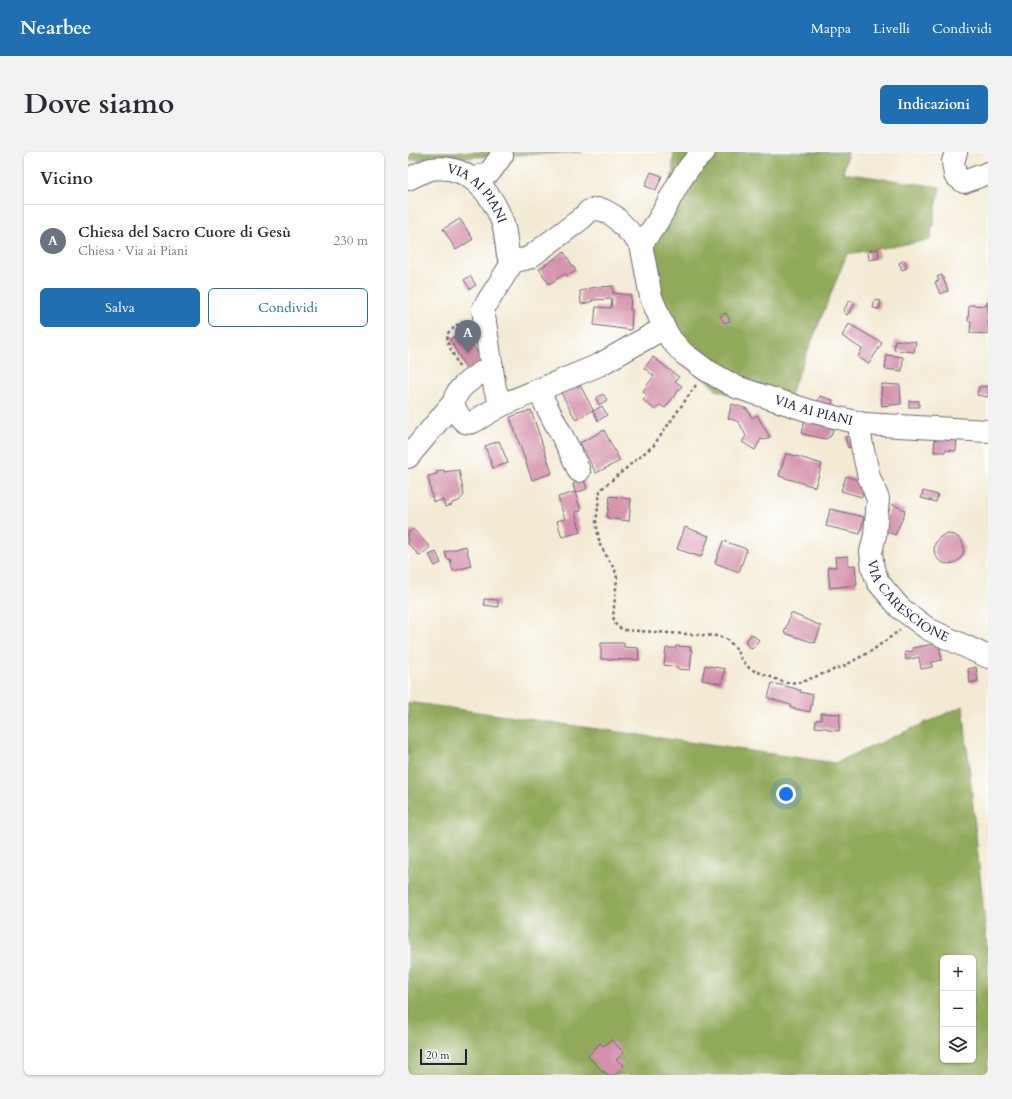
<!DOCTYPE html>
<html lang="it">
<meta charset="utf-8">
<style>
:root{--surface:#fff;--page:#f2f2f3;--text:#2b2b33;--muted:#7c7c81;--line:#e1e1e2;--accent:#1f6fb2}
body{margin:0;font-family:Cardo,serif;background:var(--page);color:var(--text)}
.controls{position:absolute;right:12px;bottom:12px;display:grid;overflow:hidden;border-radius:6px;box-shadow:0 1px 3px #0004}
.controls button{width:36px;height:36px;display:grid;place-items:center;padding:0;border:0;border-bottom:1px solid var(--line);background:var(--surface);color:var(--text);font:20px sans-serif}
.scale{position:absolute;left:12px;bottom:10px;width:47px;box-sizing:border-box;padding-left:4px;border:2px solid #22223b;border-top:0;font-size:11px;line-height:14px;white-space:nowrap;color:#22223b;-webkit-text-stroke:3px #fff;paint-order:stroke}
.you{position:absolute;left:378px;top:642px;width:14px;height:14px;margin:-10px;border:3px solid #fff;border-radius:50%;background:#1a73e8;box-shadow:0 0 0 6px #1a73e833}
.badge{display:grid;place-items:center;width:26px;height:26px;border-radius:50%;background:var(--accent);color:#fff;font-size:13px;font-weight:700}
.pin{position:absolute;translate:-50% -33px;filter:drop-shadow(0 1px 2px #0008)}
.pin::after{content:'';position:absolute;top:21px;width:14px;height:12px;background:inherit;clip-path:polygon(0 0,100% 0,50% 100%)}
.list{margin:0;padding:0;list-style:none}
h2{display:flex;justify-content:space-between;align-items:center;height:52px;margin:0;padding:0 16px;font-size:17px}
h2 small{font-size:13px;font-weight:400;color:var(--muted)}
.list li{display:grid;grid-template-columns:26px 1fr auto;gap:12px;align-items:center;box-sizing:border-box;height:72px;padding:0 16px;border-top:1px solid var(--line)}
.list b{display:block;font-size:15px;white-space:nowrap}
.list p{margin:0;font-size:13px;white-space:nowrap;color:var(--muted)}
.list em{font-size:13px;font-style:normal;color:var(--muted)}
.actions{display:flex;gap:8px;padding:12px 16px}
.actions a{flex:1;padding:9px 0;border:1px solid var(--accent);border-radius:6px;text-align:center;font-size:14px;color:var(--accent)}
.actions .main{background:var(--accent);color:#fff}
.icon{flex:none;width:22px;height:22px;fill:none;stroke:currentColor;stroke-width:2;stroke-linecap:round;stroke-linejoin:round}
.map{position:relative;flex:none;width:580px;height:923px;overflow:hidden;border-radius:6px}
header{display:flex;align-items:center;gap:24px;box-sizing:border-box;height:56px;padding:0 20px;background:var(--accent);color:#fff}
header strong{font-size:19px}
nav{display:flex;gap:22px;margin-inline-start:auto;font-size:14px}
.intro{display:flex;align-items:center;justify-content:space-between;box-sizing:border-box;height:96px;padding:0 24px}
h1{margin:0;font-size:28px}
.button{padding:10px 18px;border-radius:6px;background:var(--accent);color:#fff;font-size:14px;font-weight:700}
main{display:flex;gap:24px;padding:0 24px}
aside{flex:1;background:var(--surface);border-radius:6px;box-shadow:0 1px 3px #0004}
.map>svg:first-child{display:block}
</style>
<header>
<strong>Nearbee</strong>
<nav><a>Mappa</a><a>Livelli</a><a>Condividi</a></nav>
</header>
<div class="intro"><h1>Dove siamo</h1><a class="button">Indicazioni</a></div>
<main>
<aside>
<h2>Vicino<small></small></h2>
<ul class="list">
<li><span class="badge" style="background:#6b7280">A</span><div><b>Chiesa del Sacro Cuore di Gesù</b><p>Chiesa · Via ai Piani</p></div><em>230 m</em></li>
</ul>
<div class="actions"><a class="main">Salva</a><a>Condividi</a></div>
</aside>
<div class="map">
<svg width="580" height="923" viewBox="0 0 580 923">
<rect width="100%" height="100%" fill="#fff"/>
<filter id="ink" filterUnits="userSpaceOnUse"><feTurbulence type="fractalNoise" baseFrequency=".025" numOctaves="2"/><feDisplacementMap in="SourceGraphic" scale="8" xChannelSelector="R" yChannelSelector="G"/><feConvolveMatrix kernelMatrix="1 2 1 2 8 2 1 2 1" color-interpolation-filters="sRGB"/></filter>
<filter id="wash" filterUnits="userSpaceOnUse"><feTurbulence type="fractalNoise" baseFrequency=".012" numOctaves="4" result="noise"/><feDisplacementMap in="SourceGraphic" scale="16" xChannelSelector="R" yChannelSelector="G"/><feGaussianBlur stdDeviation="0.9" result="paint"/><feColorMatrix in="noise" values="0 0 0 0 0 0 0 0 0 0 0 0 0 0 0 0 0 1.4 0 .05"/><feComposite in="paint" operator="in"/></filter>
<g filter="url(#wash)">
<rect width="100%" height="100%" fill="#f3ead4"/>
<g fill="#91a95a" stroke="#5a664a" fill-rule="evenodd">
<polygon points="0,0 174,0 0,8"/>
<polygon points="266,0 440,0 435,21 532,35 522,88 439,102 381,245 373,260 308,238 249,180 233,78 264,26"/>
<path d="M0 550 427 611 555 554 580 803V923H0ZM535 806H565V908H535Z"/>
</g>
<g id="blocks">
<g fill="#d491ab">
<polygon points="243,20 254,24 248,38 237,34"/>
<polygon points="52,67 65,87 48,98 35,77"/>
<polygon points="470,97 471,106 461,108 460,99"/>
<polygon points="156,100 168,119 159,124 157,122 141,132 131,117"/>
<polygon points="496,108 499,116 494,118 491,111"/>
<polygon points="534,123 540,139 532,142 527,130 531,129 529,125"/>
<polygon points="62,124 68,133 62,137 56,128"/>
<polygon points="205,134 205,141 223,143 222,158 224,158 223,178 186,173 188,155 203,156 204,147 184,148 184,150 173,152 172,139 181,137 181,136"/>
<polygon points="442,148 447,152 439,163 435,159"/>
<polygon points="467,148 473,149 471,157 465,156"/>
<polygon points="579,150 580,150 580,182 562,181 563,169 560,169 561,153 578,154"/>
<polygon points="318,161 322,169 316,171 312,164"/>
<polygon points="441,172 474,191 461,212 450,205 454,197 434,184"/>
<polygon points="65,174 72,187 64,191 75,211 59,219 42,187"/>
<polygon points="487,188 508,190 506,200 486,198"/>
<polygon points="479,203 495,205 494,219 477,217"/>
<polygon points="245,205 271,225 267,229 274,234 257,256 252,253 247,258 235,248 239,243 235,239 246,224 236,216"/>
<polygon points="171,231 185,258 168,268 153,241"/>
<polygon points="474,232 492,233 493,252 474,254 473,242"/>
<polygon points="580,234 580,245 569,243 571,235"/>
<polygon points="195,242 199,248 191,253 188,246"/>
<polygon points="412,244 425,248 423,255 409,251"/>
<rect x="501" y="249" width="10" height="6"/>
<polygon points="324,252 339,257 344,266 349,263 362,285 357,288 353,287 347,298 334,290 338,284 331,270 320,266"/>
<polygon points="194,254 199,263 190,269 185,259"/>
<polygon points="123,258 144,321 124,328 102,265"/>
<polygon points="397,266 426,274 423,284 418,287 394,282"/>
<polygon points="196,278 212,309 188,321 172,291"/>
<polygon points="527,281 549,283 548,299 537,298 537,300 526,300"/>
<polygon points="441,284 446,294 440,296 437,285"/>
<polygon points="91,289 100,311 85,316 77,294"/>
<polygon points="378,301 414,312 407,335 371,324"/>
<polygon points="36,318 36,320 51,318 56,343 51,349 44,351 44,353 37,355 35,348 25,350 20,324 29,322 29,319"/>
<polygon points="438,324 459,331 454,345 433,339"/>
<polygon points="176,328 179,337 167,341 165,332"/>
<polygon points="515,339 530,343 528,350 513,346"/>
<polygon points="167,340 173,359 167,360 173,380 154,385 149,369 157,367 150,345"/>
<polygon points="202,344 223,347 221,369 199,366"/>
<polygon points="484,352 497,358 496,360 497,361 487,383 473,377"/>
<polygon points="422,357 456,365 452,382 418,374"/>
<polygon points="277,375 301,384 293,405 269,397"/>
<polygon points="5,377 22,395 12,404 0,392 0,381"/>
<circle cx="541" cy="397" r="15"/>
<polygon points="315,389 339,397 331,420 307,411"/>
<polygon points="58,394 63,414 45,419 42,407 39,407 37,400"/>
<polygon points="28,400 33,411 27,414 21,403"/>
<polygon points="440,404 440,414 447,413 449,433 422,436 420,415 428,415 427,405"/>
<polygon points="76,447 90,448 90,455 76,453"/>
<polygon points="383,461 413,474 407,491 376,481"/>
<polygon points="343,482 351,488 344,497 337,491"/>
<polygon points="193,491 216,491 216,495 230,496 231,508 193,507"/>
<polygon points="531,491 534,508 524,510 524,515 513,517 511,505 498,508 497,500 505,499 504,496"/>
<polygon points="268,494 283,495 282,498 284,498 282,518 269,517 270,515 256,513 258,496 268,496"/>
<polygon points="297,513 317,517 314,532 294,528"/>
<polygon points="568,515 570,529 562,531 560,517"/>
<polygon points="364,531 389,537 389,538 393,538 392,540 405,543 402,560 383,556 383,553 360,546"/>
<polygon points="413,561 432,562 431,579 420,578 420,576 407,575 408,568 413,568"/>
<polygon points="204,888 216,901 208,908 216,913 207,923 200,923 190,915 180,904 192,891 195,894"/>
</g>
</g>
</g>
<g filter="url(#ink)">
<use href="#blocks" fill-opacity="0" stroke="#6b6871" stroke-width="1"/>
<g fill="none" stroke-linecap="round" stroke-linejoin="round">
<defs>
<g id="minor">
<polyline points="548,0 545,10 547,23 556,30 580,21"/>
<path id="s1" d="M0 27C7 24 15 19 23 17 58 11 83 39 94 69 98 79 98 92 100 103 108 109 113 109 122 105L173 67 181 59 188 57 195 58 206 64 233 92 243 145 256 176 264 189 275 201 298 218 328 235 402 259 456 272 580 279"/>
<polyline points="65,27 82,20 94,3 93,0"/>
<path d="M233 92C239 84 246 76 251 67 265 43 274 18 296 0"/>
<polyline points="106,108 75,157 87,237 94,253 191,213 256,176"/>
<path d="M84 214C68 224 32 242 52 265 56 270 58 272 65 270L94 253"/>
<polyline points="130,238 162,299 171,319"/>
<path id="s2" d="M456 272 452 282 454 294 461 325 470 347 467 383 463 400 465 417 470 430 492 456 520 477 580 505"/>
<polyline points="0,305 46,250"/>
</g>
</defs>
<use href="#minor" stroke="#6b6871" stroke-width="24"/>
<g stroke="#6b6871" stroke-width="2.5" stroke-dasharray="3 3" stroke-linecap="butt">
<polyline points="51,215 40,191 39,182 49,173 58,168"/>
<polyline points="288,233 246,293 192,338 188,371 192,393 207,418 209,426 205,465 208,473 215,478 309,484 318,487 327,495 333,507 342,517 378,531 393,530 436,514 465,498 492,478"/>
</g>
<use href="#minor" stroke="#fff" stroke-width="22"/>
</g>
</g>
<g text-anchor="middle" dominant-baseline="central" stroke-width="3" stroke-linejoin="round" paint-order="stroke">
<g font-size="13" fill="#22223b" stroke="#fff">
<text stroke="none"><textPath href="#s1" startOffset="82">VIA AI PIANI</textPath></text>
<text stroke="none"><textPath href="#s1" startOffset="583">VIA AI PIANI</textPath></text>
<text stroke="none"><textPath href="#s2" startOffset="197">VIA CARESCIONE</textPath></text>
</g>
</g>
</svg>
<div class="controls">
<button>+</button>
<button>−</button>
<button><svg class="icon" aria-label="layers" viewBox="0 0 24 24"><path d="M12 4l9 5-9 5-9-5zM3 14l9 5 9-5"/></svg></button>
</div>
<div class="scale">20 m</div>
<div class="you"></div>
<div class="pin badge" style="left:60px;top:201px;background:#6b7280">A</div>
</div>
</main>
